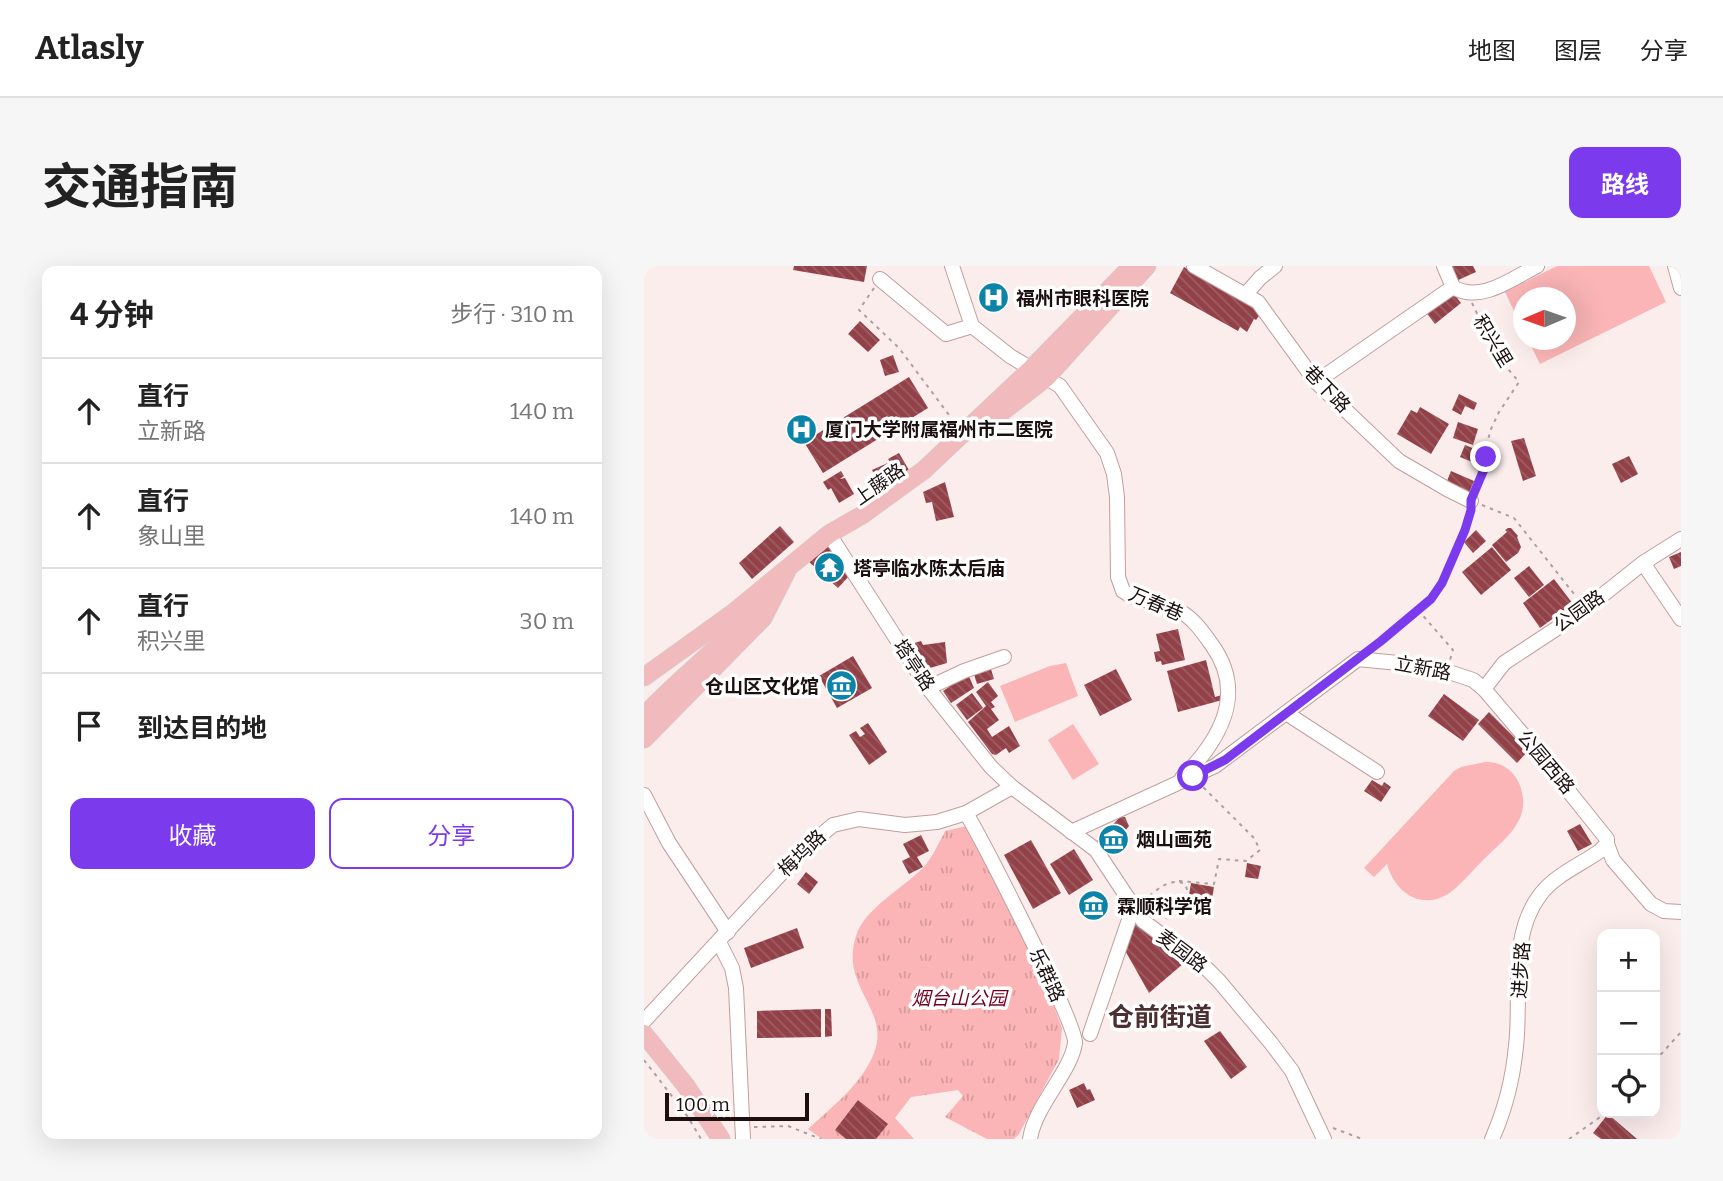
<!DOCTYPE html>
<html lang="zh">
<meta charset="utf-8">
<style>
:root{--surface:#fff;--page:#f6f6f6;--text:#222;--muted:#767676;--line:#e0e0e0;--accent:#7c3aed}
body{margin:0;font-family:Bitter,"Noto Sans SC",serif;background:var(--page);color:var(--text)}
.controls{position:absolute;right:21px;bottom:21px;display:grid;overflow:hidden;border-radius:14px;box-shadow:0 7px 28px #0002}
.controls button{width:63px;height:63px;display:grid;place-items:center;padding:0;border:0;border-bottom:2px solid var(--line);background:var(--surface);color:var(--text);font:35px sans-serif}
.compass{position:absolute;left:869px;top:21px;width:63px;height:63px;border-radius:50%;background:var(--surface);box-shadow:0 7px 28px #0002;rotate:268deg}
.scale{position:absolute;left:21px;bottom:18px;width:144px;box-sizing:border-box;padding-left:7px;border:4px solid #1b0f0f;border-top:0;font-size:19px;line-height:24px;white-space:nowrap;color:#1b0f0f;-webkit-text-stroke:5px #fefefe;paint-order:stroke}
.stop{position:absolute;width:21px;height:21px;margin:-16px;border:5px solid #7c3aed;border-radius:50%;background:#fff}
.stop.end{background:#7c3aed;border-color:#fff;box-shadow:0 2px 7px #0008}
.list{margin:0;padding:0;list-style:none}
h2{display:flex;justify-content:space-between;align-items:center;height:91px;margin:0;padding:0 28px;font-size:30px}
h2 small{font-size:23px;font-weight:400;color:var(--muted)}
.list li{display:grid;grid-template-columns:46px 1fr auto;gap:21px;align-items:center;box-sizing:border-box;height:105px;padding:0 28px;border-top:2px solid var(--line)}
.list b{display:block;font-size:26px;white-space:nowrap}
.list p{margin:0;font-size:23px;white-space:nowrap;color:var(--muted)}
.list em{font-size:23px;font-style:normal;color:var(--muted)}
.actions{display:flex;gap:14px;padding:21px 28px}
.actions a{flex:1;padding:16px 0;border:2px solid var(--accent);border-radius:14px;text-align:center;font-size:24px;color:var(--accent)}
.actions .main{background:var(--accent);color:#fff}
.icon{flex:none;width:38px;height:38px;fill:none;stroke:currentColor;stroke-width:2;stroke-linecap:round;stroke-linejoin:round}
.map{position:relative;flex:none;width:1037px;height:873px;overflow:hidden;border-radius:14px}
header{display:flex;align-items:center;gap:42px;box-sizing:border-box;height:98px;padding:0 35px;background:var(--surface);border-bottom:2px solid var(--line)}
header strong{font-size:33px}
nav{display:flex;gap:38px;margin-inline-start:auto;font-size:24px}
.intro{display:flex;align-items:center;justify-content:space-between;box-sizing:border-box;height:168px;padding:0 42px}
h1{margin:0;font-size:49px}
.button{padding:18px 32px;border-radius:14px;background:var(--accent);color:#fff;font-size:24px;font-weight:700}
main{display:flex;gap:42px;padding:0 42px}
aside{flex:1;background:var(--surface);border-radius:14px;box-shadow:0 7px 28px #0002}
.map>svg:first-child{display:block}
</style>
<header>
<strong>Atlasly</strong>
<nav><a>地图</a><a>图层</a><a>分享</a></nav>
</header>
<div class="intro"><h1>交通指南</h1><a class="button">路线</a></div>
<main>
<aside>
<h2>4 分钟<small>步行 · 310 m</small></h2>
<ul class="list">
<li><svg class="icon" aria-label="ahead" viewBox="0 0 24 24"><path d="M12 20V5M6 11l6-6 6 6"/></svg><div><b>直行</b><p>立新路</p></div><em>140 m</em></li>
<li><svg class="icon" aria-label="ahead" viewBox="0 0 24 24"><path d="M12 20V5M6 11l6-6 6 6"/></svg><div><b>直行</b><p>象山里</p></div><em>140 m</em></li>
<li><svg class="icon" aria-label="ahead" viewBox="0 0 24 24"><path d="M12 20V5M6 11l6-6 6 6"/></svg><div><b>直行</b><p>积兴里</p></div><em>30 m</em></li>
<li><svg class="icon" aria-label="arrive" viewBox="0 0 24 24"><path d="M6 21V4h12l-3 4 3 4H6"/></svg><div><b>到达目的地</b></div></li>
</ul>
<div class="actions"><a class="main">收藏</a><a>分享</a></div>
</aside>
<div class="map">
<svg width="1037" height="873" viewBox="0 0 1037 873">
<defs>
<pattern id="park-tufts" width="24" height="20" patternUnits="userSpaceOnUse" patternTransform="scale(1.75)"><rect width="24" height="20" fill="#fbb5b6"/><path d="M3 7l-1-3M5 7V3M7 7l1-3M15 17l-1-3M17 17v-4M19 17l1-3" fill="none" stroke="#d79a9b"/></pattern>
<pattern id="building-back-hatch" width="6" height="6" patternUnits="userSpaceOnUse" patternTransform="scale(1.75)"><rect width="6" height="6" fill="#934148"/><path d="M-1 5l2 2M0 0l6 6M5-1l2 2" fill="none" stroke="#9d5e64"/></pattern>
</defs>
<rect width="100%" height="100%" fill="#fceded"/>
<g fill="#fbb5b6">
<polygon points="913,0 1005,0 1022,36 896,98 884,74 922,74 922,32 880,32 879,64 861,26"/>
<polygon points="422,397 434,430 371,456 356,420 406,400"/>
<polygon points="429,458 455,498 429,514 404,474"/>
<path d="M841 496C848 496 855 497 861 501 878 511 884 537 875 554 868 569 851 582 839 594 828 605 817 619 804 628 776 645 750 625 743 598L730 611 720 602 810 505 817 501Z"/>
</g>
<path fill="url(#park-tufts)" d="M323 560 396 704 418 762 415 793 375 868 370 873H343L301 851 319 830 314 824 267 831 251 852 270 873H178L164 863C188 841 218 818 230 787 247 743 195 721 212 670 220 643 259 622 279 602 288 592 295 577 301 565Z"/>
<g fill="url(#building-back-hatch)">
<polygon points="150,0 223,0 220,16 149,4"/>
<polygon points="805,0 829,0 832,6 812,15"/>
<polygon points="540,1 612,40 617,47 612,54 610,53 603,66 596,61 594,65 526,27"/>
<polygon points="807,24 817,37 791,58 781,45"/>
<polygon points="216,55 236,74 224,86 204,68"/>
<polygon points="249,89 255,106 241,110 236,94"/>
<polygon points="265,111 284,142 179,207 160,176"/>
<polygon points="815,128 833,137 830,144 821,140 817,149 808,144"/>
<polygon points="776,141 805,158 787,188 753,168 767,144 773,147"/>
<polygon points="814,156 834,163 829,179 809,172"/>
<polygon points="880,172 892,210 879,215 867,175"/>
<polygon points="821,179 838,186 833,198 816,191"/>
<polygon points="255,187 265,204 237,220 228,204 246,196 244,193"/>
<polygon points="985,190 994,208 977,217 968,198"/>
<polygon points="197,205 200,210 196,213 201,212 210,228 195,237 187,222 184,224 179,216"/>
<polygon points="807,205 830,215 824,229 801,220"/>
<polygon points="301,216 310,251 292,255 288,236 282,237 279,226"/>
<polygon points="136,260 150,276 108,313 95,297"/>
<polygon points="864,262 867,262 874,270 873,271 877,281 874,287 862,296 848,279 863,266 861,264"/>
<polygon points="832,264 842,275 829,287 820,276"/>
<polygon points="184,277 206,309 194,322 164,295"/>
<polygon points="848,281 867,304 837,329 818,306"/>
<polygon points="1037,286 1037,300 1030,303 1025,291"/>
<polygon points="885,300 900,319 885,331 870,312"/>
<polygon points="910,313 929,338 896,362 879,337"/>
<polygon points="534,363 541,394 518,399 517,395 512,396 510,386 516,385 512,368"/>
<polygon points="277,375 279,379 301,376 303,397 286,402 285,399 280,400 267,378"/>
<polygon points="209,390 228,422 193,442 175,410"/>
<polygon points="562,394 571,431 581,428 582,433 534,446 523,405"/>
<polygon points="346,400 350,413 333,418 329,405"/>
<polygon points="472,403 488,434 456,450 440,419"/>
<polygon points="324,408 330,422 307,437 299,425 305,421 305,418"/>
<polygon points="344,416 354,430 347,436 351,441 347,443 355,454 343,463 348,471 365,460 376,480 365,487 362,482 352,489 348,488 324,456 342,440 332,426"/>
<polygon points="328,427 339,442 323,454 312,439"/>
<polygon points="800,428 835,454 819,475 784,450"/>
<polygon points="845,446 884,485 873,497 834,458"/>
<polygon points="224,457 243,486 225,499 205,469 212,465 216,471 221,468 216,462"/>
<polygon points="728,514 738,520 740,516 747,521 737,536 720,525"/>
<polygon points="476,551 481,551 485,560 464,586 453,575"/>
<polygon points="936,558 948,578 934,585 923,565"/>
<polygon points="277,569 285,585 273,591 279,601 265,608 258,595 266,591 259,578"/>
<polygon points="387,574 417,627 389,643 360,589"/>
<polygon points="430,583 449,614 425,629 406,598"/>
<polygon points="603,597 617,600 614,613 601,611"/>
<polygon points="162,606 174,616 165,628 153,618"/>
<polygon points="547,617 570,621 567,639 544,635"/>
<polygon points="493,658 540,697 505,727 478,679 483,665"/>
<polygon points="153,662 160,682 107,702 100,682"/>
<polygon points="177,743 177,771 113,772 113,745"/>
<polygon points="181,743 187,743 188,770 181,771"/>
<polygon points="576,765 603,801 587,813 560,775"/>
<polygon points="440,817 443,824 446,823 451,834 433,842 425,824"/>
<polygon points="214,834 244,858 232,873 202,873 191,864"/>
<polygon points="964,848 993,873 957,873 949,867"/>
</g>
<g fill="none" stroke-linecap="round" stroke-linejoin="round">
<defs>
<g id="minor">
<path d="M308 0 328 60 366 90 416 120 463 187 470 208 473 231 474 311 479 325C495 337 516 334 534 344 549 352 558 365 568 379 603 428 576 474 538 512"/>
<polyline points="550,0 614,36 672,116 755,195 803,223 827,235"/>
<polyline points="800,0 809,21"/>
<polyline points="1031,0 1037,22"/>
<polyline points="236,13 302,68 328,60"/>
<path d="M809 21C836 38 869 12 893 0"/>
<polyline points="602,28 616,12 631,0"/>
<polyline points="672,116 809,21"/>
<polyline points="185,268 284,422 347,501 368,521 452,584 499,655 562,702 575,715 627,777 648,805 680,873"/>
<polyline points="999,297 1037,353"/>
<polyline points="284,422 320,405 360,391"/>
<polyline points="840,423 860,397 936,347 999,297 1037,273"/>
<polyline points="642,447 733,506"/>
<polyline points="0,529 25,577 84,666"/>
<path d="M322 547C338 574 433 758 431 777 427 806 391 839 386 873"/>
<path d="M427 566 571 500 714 393 764 398 802 405 829 414 840 423 886 477 963 573V578L956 585C936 599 911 609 896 629 864 671 878 732 872 780 869 812 861 844 848 873"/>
<polyline points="963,578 969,594 1007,638 1020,645 1037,646"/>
<polyline points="75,676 88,702 92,722 99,873"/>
<polyline points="0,755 157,586 189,559 215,553 261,559 293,556 322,547 368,521"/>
<polyline points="446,768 489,642"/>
</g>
<g id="major">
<polyline points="349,153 403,111 503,0"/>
<polyline points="0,411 89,347 185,268 218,249 280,204 387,103 488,0"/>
<path d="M0 450C35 412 77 382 110 342"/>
<polyline points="0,473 119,352 142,307"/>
<polyline points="0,768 42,820 77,873"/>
</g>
</defs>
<use href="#minor" stroke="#c19e9e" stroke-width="16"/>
<use href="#major" stroke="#d1cfcf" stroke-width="19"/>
<g stroke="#ad9f9f" stroke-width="2" stroke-dasharray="3.5 5" stroke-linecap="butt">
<polyline points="230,22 215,44 255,82 311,157"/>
<polyline points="828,37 850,83 859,97 875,116 855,146 847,163 842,181 841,201 832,224"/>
<polyline points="838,239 870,252 934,333"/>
<polyline points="774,344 809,384 806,394"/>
<polyline points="728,382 793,326 821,264 827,246"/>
<polyline points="535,615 570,618 575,593 602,595 616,584 610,572 557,519"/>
<path d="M499 635C511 626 525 610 541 618L544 626 543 631 535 633 522 653"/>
<polyline points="0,794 44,851 57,873"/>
<polyline points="1011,795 1037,766"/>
<polyline points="110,861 144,860 177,873"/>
<polyline points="689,862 718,873"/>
<polyline points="925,873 962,847"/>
</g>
<use href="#minor" stroke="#fff" stroke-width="14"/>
<use href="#major" stroke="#f1bbbd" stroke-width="18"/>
</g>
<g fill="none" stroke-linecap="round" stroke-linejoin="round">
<polyline stroke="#7c3aed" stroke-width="9" points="549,510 581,494 737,375 787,333 798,317 821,264 827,244 827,234 841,201 842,191"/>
</g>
<defs>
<symbol id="hospital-disc" viewBox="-11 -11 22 22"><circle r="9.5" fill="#0c83a9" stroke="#fefefe"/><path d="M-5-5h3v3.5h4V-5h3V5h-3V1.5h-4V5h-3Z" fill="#fff"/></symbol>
<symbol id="temple-disc" viewBox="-11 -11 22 22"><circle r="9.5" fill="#0c83a9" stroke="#fefefe"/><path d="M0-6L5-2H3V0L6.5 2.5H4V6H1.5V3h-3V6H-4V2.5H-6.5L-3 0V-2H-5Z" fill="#fff"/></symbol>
<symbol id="museum-disc" viewBox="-11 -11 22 22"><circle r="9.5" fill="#0c83a9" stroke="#fefefe"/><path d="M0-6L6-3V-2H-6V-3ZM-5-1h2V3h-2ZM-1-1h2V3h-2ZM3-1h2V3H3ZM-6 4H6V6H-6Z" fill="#fff"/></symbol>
</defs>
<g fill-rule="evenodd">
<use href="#hospital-disc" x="332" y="14" width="35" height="35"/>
<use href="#hospital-disc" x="140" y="146" width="35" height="35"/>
<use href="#temple-disc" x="168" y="284" width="35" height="35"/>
<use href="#museum-disc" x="180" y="402" width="35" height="35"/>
<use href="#museum-disc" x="452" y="556" width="35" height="35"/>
<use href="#museum-disc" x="432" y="622" width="35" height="35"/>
</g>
<g text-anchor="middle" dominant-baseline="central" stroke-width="7" stroke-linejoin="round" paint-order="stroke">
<g font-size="19" font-weight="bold" fill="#1b0f0f" stroke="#fefefe" text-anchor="start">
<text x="372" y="32">福州市眼科医院</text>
<text x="181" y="163">厦门大学附属福州市二医院</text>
<text x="209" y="302">塔亭临水陈太后庙</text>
<text x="175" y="420" text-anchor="end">仓山区文化馆</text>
<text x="492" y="573">烟山画苑</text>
<text x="473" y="640">霖顺科学馆</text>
</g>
<g font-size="19" fill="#1b0f0f" stroke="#fefefe">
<text transform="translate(849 75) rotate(59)">积兴里</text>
<text transform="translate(683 123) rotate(46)">巷下路</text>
<text transform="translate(235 218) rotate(-35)">上藤路</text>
<text transform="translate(512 338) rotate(23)">万春巷</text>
<text transform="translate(935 345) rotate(-36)">公园路</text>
<text transform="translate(270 399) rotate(56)">塔亭路</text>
<text transform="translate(779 402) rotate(11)">立新路</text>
<text transform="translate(902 496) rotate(50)">公园西路</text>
<text transform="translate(158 587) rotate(-44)">梅坞路</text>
<text transform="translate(538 685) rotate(37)">麦园路</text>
<text transform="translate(877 704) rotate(-86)">进步路</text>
<text transform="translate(403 709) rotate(65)">乐群路</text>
</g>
<g font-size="19" font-style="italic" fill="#73021e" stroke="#fefefe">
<text x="315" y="732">烟台山公园</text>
</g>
<g font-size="26" font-weight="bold" fill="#4c3031" stroke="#fefefe">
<text x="516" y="751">仓前街道</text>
</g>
</g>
</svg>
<div class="controls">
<button>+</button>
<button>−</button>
<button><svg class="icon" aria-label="locate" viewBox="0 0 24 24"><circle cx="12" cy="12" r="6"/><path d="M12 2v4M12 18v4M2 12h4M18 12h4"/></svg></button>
</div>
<svg class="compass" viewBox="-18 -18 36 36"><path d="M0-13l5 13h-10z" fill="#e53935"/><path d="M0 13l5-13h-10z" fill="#767676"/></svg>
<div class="scale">100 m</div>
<div class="stop" style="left:549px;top:510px"></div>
<div class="stop end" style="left:842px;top:191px"></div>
</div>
</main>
